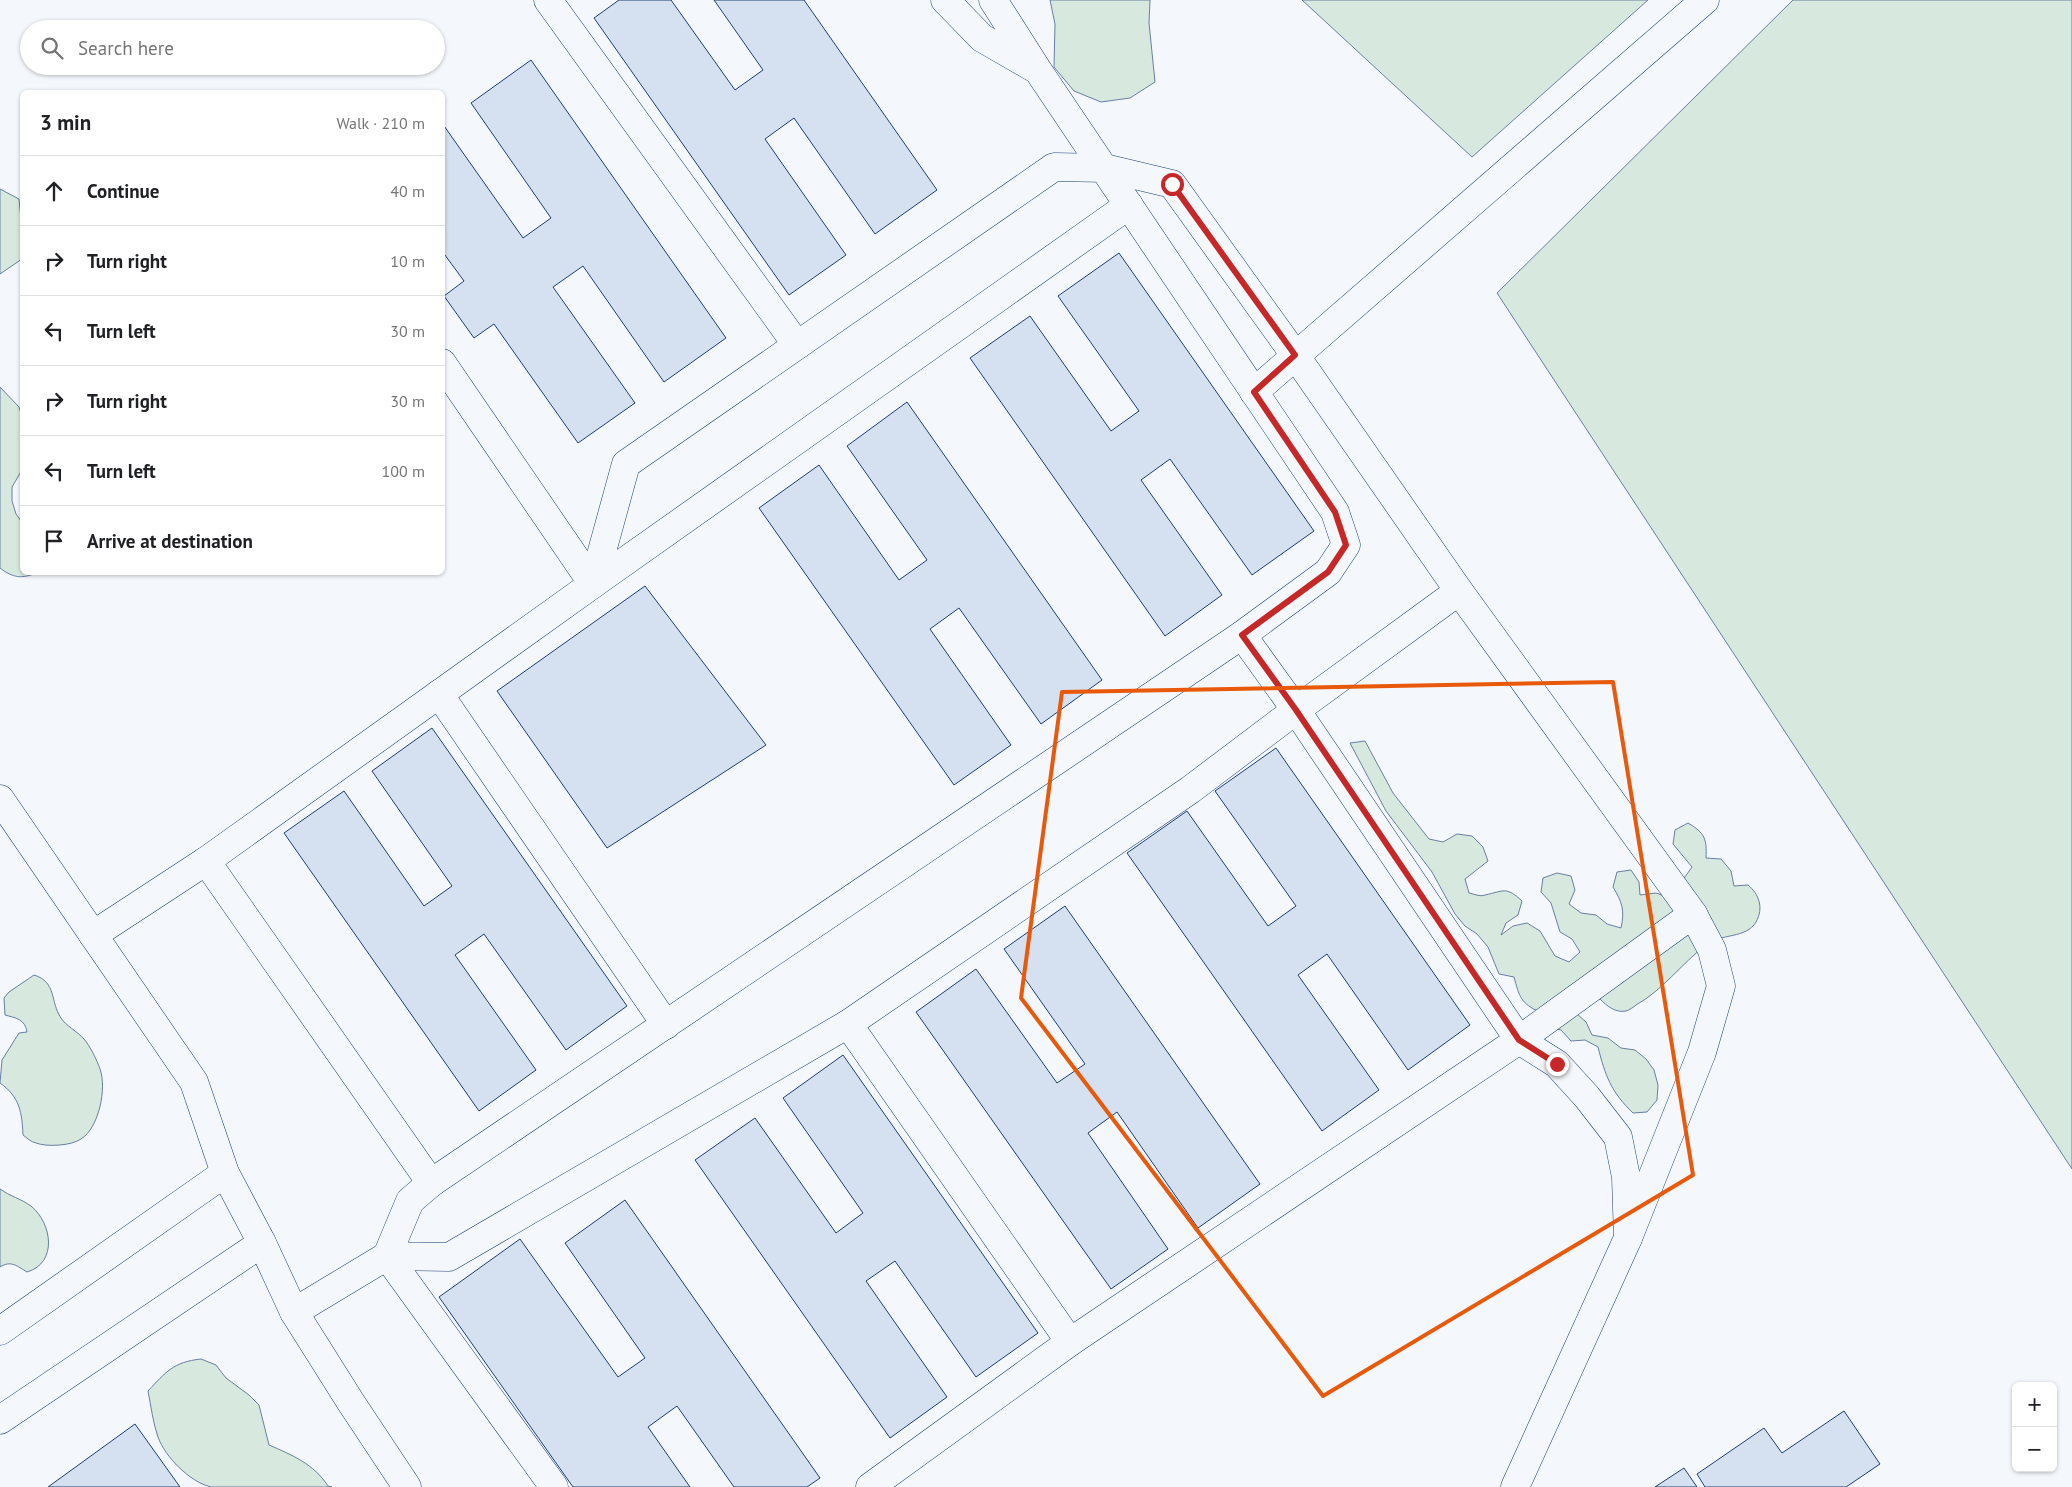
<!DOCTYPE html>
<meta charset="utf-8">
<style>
:root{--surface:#fff;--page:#f2f2f2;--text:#202124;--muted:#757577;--line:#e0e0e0}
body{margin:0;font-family:"PT Sans",sans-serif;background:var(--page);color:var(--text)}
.controls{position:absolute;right:15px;bottom:15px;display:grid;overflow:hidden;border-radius:8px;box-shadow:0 1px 4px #0004}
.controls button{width:45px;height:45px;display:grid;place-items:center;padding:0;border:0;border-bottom:1px solid var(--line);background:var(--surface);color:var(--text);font:25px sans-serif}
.stop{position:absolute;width:15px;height:15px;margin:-11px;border:4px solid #c62828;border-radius:50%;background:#fff}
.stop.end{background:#c62828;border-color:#fff;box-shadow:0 1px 5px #0008}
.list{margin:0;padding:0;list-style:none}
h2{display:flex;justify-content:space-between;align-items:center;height:65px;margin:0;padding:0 20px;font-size:21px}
h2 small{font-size:16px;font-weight:400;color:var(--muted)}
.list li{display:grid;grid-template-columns:32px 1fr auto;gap:15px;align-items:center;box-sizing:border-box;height:70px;padding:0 20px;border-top:1px solid var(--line)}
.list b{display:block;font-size:19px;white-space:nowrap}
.list em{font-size:16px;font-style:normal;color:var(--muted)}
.icon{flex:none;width:28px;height:28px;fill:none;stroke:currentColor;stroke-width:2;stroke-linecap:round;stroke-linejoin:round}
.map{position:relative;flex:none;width:2072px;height:1487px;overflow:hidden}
.search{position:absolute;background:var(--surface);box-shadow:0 1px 4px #0004;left:20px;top:20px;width:425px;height:55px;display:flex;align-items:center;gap:12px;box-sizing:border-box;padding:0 18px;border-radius:28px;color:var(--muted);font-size:19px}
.panel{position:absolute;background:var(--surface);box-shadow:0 1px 4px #0004;left:20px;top:90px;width:425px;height:485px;border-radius:8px}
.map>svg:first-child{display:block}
</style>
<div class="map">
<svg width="2072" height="1487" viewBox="0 0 2072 1487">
<rect width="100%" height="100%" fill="#f4f7fb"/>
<g fill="#d7e8df" stroke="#687fa3">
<polygon points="1050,0 1150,0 1149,23 1155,82 1130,98 1101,102 1074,91 1054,67 1055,24"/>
<polygon points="1302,0 1648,0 1472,157"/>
<polygon points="1793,0 2072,0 2072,1169 1497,293"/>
<polygon points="0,189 19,199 22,229 22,259 0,274"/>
<path d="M0 387 19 407 22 416V470L12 487V501L16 514 22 522V572L36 573C22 579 13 578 0 568Z"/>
<path d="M1365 741 1393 793 1429 839 1443 842 1457 834 1472 836 1483 847 1488 861 1465 879 1469 893C1474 894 1480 897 1485 895 1504 891 1506 886 1522 901L1518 915 1506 923 1501 935 1513 926 1527 923 1540 931 1555 956 1569 962 1580 952 1572 939 1560 932 1551 903 1541 892 1543 878 1557 873 1571 876 1575 890 1569 904 1581 913 1596 915 1607 924 1621 928C1625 910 1622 902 1613 887L1617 872 1631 870 1639 882 1640 895 1656 893 1670 898 1692 867 1673 844 1675 830 1688 823C1705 833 1707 839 1706 858L1721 859 1731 871 1734 886 1748 885C1759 894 1764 908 1756 922 1746 939 1721 933 1706 945 1681 964 1663 990 1636 1005 1634 1007 1629 1010 1626 1011 1615 1013 1607 1006 1600 999L1585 1001 1576 1013 1586 1022 1592 1035 1608 1038 1621 1048 1635 1050 1646 1059 1654 1070 1658 1085 1657 1100 1647 1112 1633 1113C1611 1092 1605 1075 1598 1047L1585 1040 1571 1041 1561 1030 1545 1026 1540 1012C1521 1004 1519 996 1514 977L1499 974 1488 947 1477 934 1465 926 1455 914 1432 872 1386 811 1350 743Z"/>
<path d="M34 975C57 982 50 1002 61 1018 66 1026 77 1031 84 1039 90 1046 97 1060 100 1069 107 1088 99 1128 81 1139 71 1146 46 1147 36 1143 31 1142 27 1138 23 1135 22 1113 20 1097 0 1083L2 1060 19 1033 27 1032C25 1019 16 1018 5 1015L4 998 9 992Z"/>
<path d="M0 1189C9 1196 22 1199 31 1206 52 1223 58 1263 27 1272 17 1266 11 1260 0 1267Z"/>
<path d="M201 1359 216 1365 226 1378 249 1395 259 1405 269 1445C292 1455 314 1464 328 1486L332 1487H211C190 1482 165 1457 158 1437 153 1423 151 1406 148 1391 166 1372 173 1362 201 1359Z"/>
</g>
<g fill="#d5e0f0" stroke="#1d3f73">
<polygon points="619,0 671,0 735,90 763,70 714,0 804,0 937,190 875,234 794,118 765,139 846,255 789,295 594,18"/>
<polygon points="531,60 726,338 664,382 583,266 553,287 635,403 578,443 494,324 474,338 444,296 464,281 442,251 442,123 523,238 551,218 471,103"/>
<polygon points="1119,253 1314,531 1252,575 1170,459 1141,480 1222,595 1165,636 970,358 1030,316 1111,431 1139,411 1058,296"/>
<polygon points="907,402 1102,680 1041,724 959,608 930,629 1011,745 954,785 759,508 819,465 899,580 927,560 847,446"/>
<polygon points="645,586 766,745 607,848 497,691"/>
<polygon points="432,728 627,1006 566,1050 484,934 455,955 536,1070 479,1111 284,833 344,791 424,906 452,886 372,771"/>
<polygon points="1276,748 1470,1025 1408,1070 1327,954 1298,975 1379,1090 1322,1131 1127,853 1187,811 1268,926 1296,906 1215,791"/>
<polygon points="1065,906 1260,1184 1198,1228 1117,1112 1088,1133 1168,1249 1111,1289 916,1012 976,969 1057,1083 1085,1064 1004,949"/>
<polygon points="843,1055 1038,1333 976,1377 895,1261 866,1281 947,1397 890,1438 695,1160 755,1118 836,1233 863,1213 783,1098"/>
<polygon points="625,1200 820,1478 807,1487 734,1487 677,1406 648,1427 690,1487 573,1487 439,1297 520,1239 618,1377 645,1358 565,1243"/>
<polygon points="1844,1411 1880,1464 1846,1487 1705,1487 1697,1474 1764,1428 1782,1453"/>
<polygon points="135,1424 180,1487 48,1487"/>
<polygon points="1684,1468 1697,1487 1655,1487"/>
</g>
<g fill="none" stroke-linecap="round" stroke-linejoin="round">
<defs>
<g id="minor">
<polyline points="548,0 797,345"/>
<polyline points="945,0 982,38 1034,68"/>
<polyline points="993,0 1037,69 1335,512 1346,545 1328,572 1242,635 431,1183 410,1201 387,1256 449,1257 848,1024 1190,790 1296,710 1459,591"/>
<polyline points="1129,205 593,584 626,464 1054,167 1105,168 1172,184 1295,355 1459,591 1693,914 1712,950 1721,986 1702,1052 1628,1238"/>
<polyline points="1254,392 1705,0"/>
<polyline points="1242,635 1296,710 1519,1040 1557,1064 1587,1097 1618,1137 1626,1177 1628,1238 1515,1487"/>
<polyline points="439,694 666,1025"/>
<polyline points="0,799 194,1082 225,1173 262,1243 294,1312 350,1401 407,1487"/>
<polyline points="93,935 206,861"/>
<polyline points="848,1024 1070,1342"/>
<polyline points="431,1183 206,861 593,584 442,363"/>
<polyline points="294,1312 387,1256 554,1487"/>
<polyline points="0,1331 225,1173"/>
<polyline points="0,1420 262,1243"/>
<polyline points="870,1487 1070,1342 1519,1040 1693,914"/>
</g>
</defs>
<use href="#minor" stroke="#1d3f73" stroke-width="29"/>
<use href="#minor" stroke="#f4f7fb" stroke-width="28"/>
</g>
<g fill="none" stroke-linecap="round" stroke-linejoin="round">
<polyline stroke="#c62828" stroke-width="6" points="1172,184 1295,355 1254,392 1335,512 1346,545 1328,572 1242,635 1296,710 1519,1040 1557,1064"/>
</g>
<path fill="none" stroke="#e8590c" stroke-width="4" stroke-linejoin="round" d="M1613 682 1693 1175 1323 1396 1021 998 1062 692Z"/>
</svg>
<div class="controls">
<button>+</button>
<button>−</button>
</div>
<div class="stop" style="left:1172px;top:184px"></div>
<div class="stop end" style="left:1557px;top:1064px"></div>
<div class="search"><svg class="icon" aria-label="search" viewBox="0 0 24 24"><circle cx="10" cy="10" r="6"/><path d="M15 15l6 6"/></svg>Search here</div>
<section class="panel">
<h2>3 min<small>Walk · 210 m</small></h2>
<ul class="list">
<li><svg class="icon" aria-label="ahead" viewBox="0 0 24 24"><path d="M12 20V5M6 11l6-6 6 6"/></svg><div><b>Continue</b></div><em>40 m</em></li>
<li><svg class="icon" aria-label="right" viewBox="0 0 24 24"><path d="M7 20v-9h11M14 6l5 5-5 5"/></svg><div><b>Turn right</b></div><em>10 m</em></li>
<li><svg class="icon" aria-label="left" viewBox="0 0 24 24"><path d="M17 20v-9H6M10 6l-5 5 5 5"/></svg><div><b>Turn left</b></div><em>30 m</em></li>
<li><svg class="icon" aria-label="right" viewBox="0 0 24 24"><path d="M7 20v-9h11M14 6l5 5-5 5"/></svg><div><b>Turn right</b></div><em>30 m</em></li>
<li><svg class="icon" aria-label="left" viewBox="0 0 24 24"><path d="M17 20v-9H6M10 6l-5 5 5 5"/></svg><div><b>Turn left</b></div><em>100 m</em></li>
<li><svg class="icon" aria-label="arrive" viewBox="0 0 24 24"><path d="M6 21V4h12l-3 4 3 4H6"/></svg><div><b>Arrive at destination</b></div></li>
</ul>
</section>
</div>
